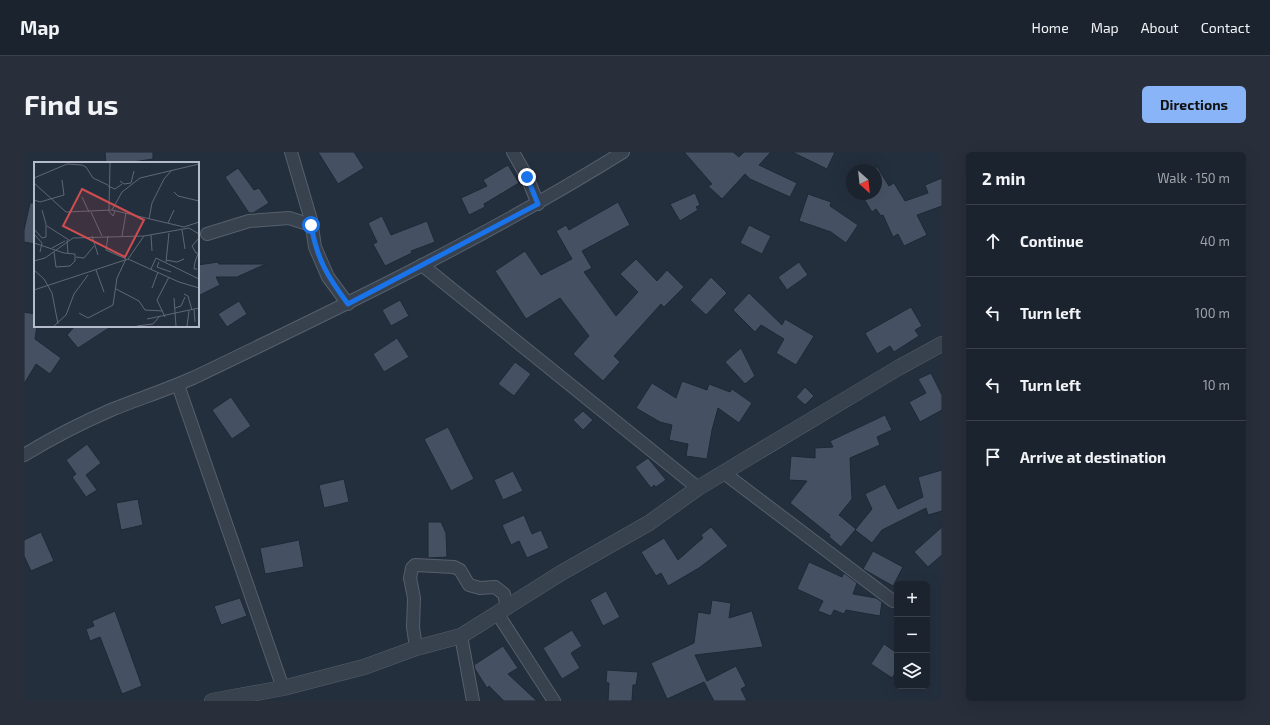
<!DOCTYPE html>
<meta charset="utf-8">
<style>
:root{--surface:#1b232e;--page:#282f3a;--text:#f1f3f6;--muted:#a0a4aa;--line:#39404a;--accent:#8ab4f8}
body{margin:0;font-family:"Exo 2",sans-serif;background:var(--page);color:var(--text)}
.controls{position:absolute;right:12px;bottom:12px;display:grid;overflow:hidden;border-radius:6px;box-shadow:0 4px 16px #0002}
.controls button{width:36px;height:36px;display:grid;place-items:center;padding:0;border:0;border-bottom:1px solid var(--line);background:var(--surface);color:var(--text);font:20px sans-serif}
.compass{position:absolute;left:822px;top:12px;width:36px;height:36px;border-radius:50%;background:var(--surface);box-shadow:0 4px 16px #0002;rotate:153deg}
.stop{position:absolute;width:12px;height:12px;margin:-9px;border:3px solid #1a73e8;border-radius:50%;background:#fff}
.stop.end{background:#1a73e8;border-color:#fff;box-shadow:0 1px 4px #0008}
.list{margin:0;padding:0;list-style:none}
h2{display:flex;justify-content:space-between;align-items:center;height:52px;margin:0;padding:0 16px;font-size:17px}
h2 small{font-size:13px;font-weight:400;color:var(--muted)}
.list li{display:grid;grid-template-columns:26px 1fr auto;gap:12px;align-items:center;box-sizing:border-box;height:72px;padding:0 16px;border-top:1px solid var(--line)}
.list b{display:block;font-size:15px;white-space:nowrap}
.list em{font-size:13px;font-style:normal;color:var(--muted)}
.icon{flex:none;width:22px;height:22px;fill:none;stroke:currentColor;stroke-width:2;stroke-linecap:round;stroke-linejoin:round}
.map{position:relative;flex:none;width:918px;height:549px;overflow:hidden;border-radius:6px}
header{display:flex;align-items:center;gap:24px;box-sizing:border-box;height:56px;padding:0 20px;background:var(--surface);border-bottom:1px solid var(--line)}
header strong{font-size:19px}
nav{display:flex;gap:22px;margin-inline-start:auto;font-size:14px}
.intro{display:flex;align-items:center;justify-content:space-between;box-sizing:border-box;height:96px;padding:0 24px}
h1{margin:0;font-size:28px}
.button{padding:10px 18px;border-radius:6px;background:var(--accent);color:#111;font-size:14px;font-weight:700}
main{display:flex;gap:24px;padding:0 24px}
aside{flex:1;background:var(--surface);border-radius:6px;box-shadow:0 4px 16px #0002}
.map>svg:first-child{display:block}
</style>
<header>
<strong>Map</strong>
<nav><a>Home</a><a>Map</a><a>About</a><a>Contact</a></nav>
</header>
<div class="intro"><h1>Find us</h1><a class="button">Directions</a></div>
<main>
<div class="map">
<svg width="918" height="549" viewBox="0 0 918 549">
<rect width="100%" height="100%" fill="#242f3e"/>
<g fill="#455162" stroke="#1f2835">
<polygon points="81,0 129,0 129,7 102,11 82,11"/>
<polygon points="294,0 330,0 340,16 314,32"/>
<polygon points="660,0 709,0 715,5 720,0 747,0 735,13 773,31 766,45 726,27 721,22 698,47 684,34 688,32"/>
<polygon points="768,0 811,0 803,17"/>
<polygon points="484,13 495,31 460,52 461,55 445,63 437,46 463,34 459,28"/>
<polygon points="852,13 865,34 870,31 881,49 904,41 901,33 918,26 918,54 893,63 903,83 880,94 874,82 869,85 859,63 857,64 852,57 848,60 840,47 848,42 852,42"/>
<polygon points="214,16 230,38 235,36 245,51 229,61 225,61 201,25"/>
<polygon points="671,41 676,53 672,55 674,58 656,69 646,52"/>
<polygon points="784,42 807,50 806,54 834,73 822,91 807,80 775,69"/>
<polygon points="594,50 606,73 558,99 568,116 560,120 592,164 614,140 596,122 612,107 633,129 643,118 660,135 640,155 637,152 590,204 596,210 579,229 549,202 565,184 536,146 502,167 471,119 501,99 517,123 548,107 532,79 542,73 545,78"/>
<polygon points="6,51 11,51 11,92 0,90 0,78"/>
<polygon points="358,64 367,83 403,69 411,90 387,99 388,101 361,114 349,92 353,90 344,71"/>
<polygon points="725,73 747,84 738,102 716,91"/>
<polygon points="194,110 195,112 242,112 213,125 192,125 196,133 174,144 174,113"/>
<polygon points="775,110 784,123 763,138 754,125"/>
<polygon points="687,125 703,141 682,163 666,148"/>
<polygon points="725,141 758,173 761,167 790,184 772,213 752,201 760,187 737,173 731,180 709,158"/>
<polygon points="376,148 385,164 367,174 358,158"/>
<polygon points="215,149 223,162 203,175 194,162"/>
<polygon points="887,155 898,174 891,178 895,184 870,200 866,194 853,202 841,181"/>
<polygon points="0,160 11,162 11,174 13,174 11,187 37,206 26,222 12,212 0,232"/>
<polygon points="51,174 88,174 54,196 43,183"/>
<polygon points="373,186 385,205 360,220 349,202"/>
<polygon points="717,196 731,224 721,232 701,210"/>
<polygon points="491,210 507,222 490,244 474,232"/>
<polygon points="907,221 918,243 918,258 896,270 885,250 902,241 894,227"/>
<polygon points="658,229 683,238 685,232 706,240 708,237 728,251 715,271 694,256 688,278 683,307 662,304 664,292 645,288 648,273 636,270 612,256 628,231 652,246"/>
<polygon points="781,235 790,244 781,253 772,245"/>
<polygon points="207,245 227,274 208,287 188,258"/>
<polygon points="559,259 569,268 559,278 549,268"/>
<polygon points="861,263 868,278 853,285 856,293 826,306 828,347 815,363 832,377 817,395 805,385 806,383 766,351 783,329 765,328 767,304 791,306 791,296 809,295 806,289"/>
<polygon points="424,275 450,327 427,339 400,287"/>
<polygon points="63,292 77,311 62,323 73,338 62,345 48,325 52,322 42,308"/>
<polygon points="624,306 642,328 632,335 630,333 627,336 611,315"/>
<polygon points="918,318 918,359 904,363 902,356 858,378 848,391 831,378 848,357 841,342 861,332 874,357 899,345 894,325"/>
<polygon points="489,319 499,339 479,348 470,328"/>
<polygon points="320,327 325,350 300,356 295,333"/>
<polygon points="114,347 119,373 97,378 92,351"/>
<polygon points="500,363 508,382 517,378 525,396 503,406 495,389 487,393 478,373"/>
<polygon points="404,370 417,370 422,381 423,405 404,406"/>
<polygon points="687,375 704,394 675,416 644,434 637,421 632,424 617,400 640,386 654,408 679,386 677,383"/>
<polygon points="918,375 918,403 904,415 890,400"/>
<polygon points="17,380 30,409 7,419 0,404 0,388"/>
<polygon points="275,388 280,415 241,422 236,396"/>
<polygon points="849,399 879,415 869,434 839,417"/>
<polygon points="785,410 818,425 820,421 833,431 829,442 852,446 858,450 856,464 822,458 820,462 810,458 807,464 794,459 799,449 773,437"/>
<polygon points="582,439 596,465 579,474 566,448"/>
<polygon points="216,446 223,464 197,473 190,454"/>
<polygon points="688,448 707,451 705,466 728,459 739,495 671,503 683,529 712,514 722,534 717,537 723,549 690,549 680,530 643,547 627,511 670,491 674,460 686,462"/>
<polygon points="91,459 118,534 98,542 76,485 66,489 62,477 70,474 68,469"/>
<polygon points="548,478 558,494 547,501 556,516 538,527 519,496"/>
<polygon points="860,492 873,501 873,518 868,526 847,512"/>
<polygon points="479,494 494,516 484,522 513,549 480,549 465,534 463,536 451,517 450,513"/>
<polygon points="583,518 614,520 612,533 609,533 608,549 584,549 585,531 582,530"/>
</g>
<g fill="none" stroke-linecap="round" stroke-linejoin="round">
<defs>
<g id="minor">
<polyline points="267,0 287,68 291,95 304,125 324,152"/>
<polyline points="489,0 503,25 514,52"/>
<polyline points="183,82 225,69 265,66 287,73"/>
<polyline points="398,113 674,336"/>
<polyline points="154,233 259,536"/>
<path d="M0 303C28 286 57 271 87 258 114 247 142 238 169 226 315 156 461 86 599 0"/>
<polyline points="700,321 869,449"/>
<polyline points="473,461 530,549"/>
<polyline points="437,484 449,549"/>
<polyline points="392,496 389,475 390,446 386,426 388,416 391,413 430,415 436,418 445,433 456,436 471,435 480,442 483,455"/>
</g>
<polyline id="tertiary" points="188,549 259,536 340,515 392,496 437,484 537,421 625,371 674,336 874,216 918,192"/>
</defs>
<use href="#minor" stroke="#565f6c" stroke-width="14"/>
<use href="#tertiary" stroke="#565f6c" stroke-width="16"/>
<use href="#minor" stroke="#38414e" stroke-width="12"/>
<use href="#tertiary" stroke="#38414e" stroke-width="15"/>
</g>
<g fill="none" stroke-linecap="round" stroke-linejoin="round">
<path stroke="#1a73e8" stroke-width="5" d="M287 73C293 107 303 124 324 152L514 52 503 25"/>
</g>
<g transform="translate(10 10)">
<rect width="165" height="165" fill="#242f3e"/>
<path fill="none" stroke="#5e6776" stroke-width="1" d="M0 16 33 2 48 3 52 5 59 16 74 23M86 19 90 22 97 21 100 9M0 21 32 50 78 48 150 65 165 60M74 24 81 27 88 22M140 30 144 34 165 39M48 35 55 50M0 38 6 40 30 33 28 18M74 48 79 54 81 49M75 48 76 1M78 48 88 30 106 16 165 2M57 50 68 74M115 57 118 41 130 17 138 8M134 61 140 48M13 64 35 78M0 67 8 76 12 75V62L8 48M148 68 151 87M0 72 8 81 6 90M117 73 118 89M58 74 64 93M88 74 92 51M165 76 158 84 162 91H165M33 78 34 92M0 81 30 91 41 92V99L36 104 22 105 20 90M18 86 31 79M42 95 50 96 60 84M94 97 145 120 165 126M132 98 143 100 150 97M0 99 11 96 39 76 110 74 155 66 165 72M125 100 123 105 137 110M132 100 135 71M117 107 122 96 165 117M163 107H160L161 100 164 92M0 108 10 117 18 131 24 162M62 108 70 130M118 126 124 110M82 127 105 139 111 148 129 149M0 128 94 97 110 74M150 132 154 134 158 148M140 136 142 164M141 146 147 144 151 135M160 147 161 160M45 151 54 156 79 143 83 116 92 97 72 88 74 74M131 155 123 138 135 115M113 157 165 146M20 164 32 153 40 132 54 113M103 164 119 162 125 155M153 164 155 149"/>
<path fill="#ce4d50" fill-opacity="0.15" stroke="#ce4d50" stroke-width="2" d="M48 27 110 58 91 95 29 64Z"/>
<rect width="165" height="165" fill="none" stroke="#b4bcc9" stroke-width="2"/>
</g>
</svg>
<div class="controls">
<button>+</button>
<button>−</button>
<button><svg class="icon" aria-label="layers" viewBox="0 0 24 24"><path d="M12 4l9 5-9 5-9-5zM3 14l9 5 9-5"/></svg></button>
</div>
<svg class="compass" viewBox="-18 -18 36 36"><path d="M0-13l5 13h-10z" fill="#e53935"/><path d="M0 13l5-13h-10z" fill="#a0a4aa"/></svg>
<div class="stop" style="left:287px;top:73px"></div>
<div class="stop end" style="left:503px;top:25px"></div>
</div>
<aside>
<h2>2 min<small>Walk · 150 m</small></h2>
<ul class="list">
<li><svg class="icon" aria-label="ahead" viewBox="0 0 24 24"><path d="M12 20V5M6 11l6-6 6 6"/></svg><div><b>Continue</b></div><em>40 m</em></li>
<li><svg class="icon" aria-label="left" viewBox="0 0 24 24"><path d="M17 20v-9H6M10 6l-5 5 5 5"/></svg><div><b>Turn left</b></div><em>100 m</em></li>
<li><svg class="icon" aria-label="left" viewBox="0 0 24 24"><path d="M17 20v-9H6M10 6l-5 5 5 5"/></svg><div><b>Turn left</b></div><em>10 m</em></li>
<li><svg class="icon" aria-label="arrive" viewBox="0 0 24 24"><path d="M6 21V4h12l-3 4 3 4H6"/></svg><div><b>Arrive at destination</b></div></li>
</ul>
</aside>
</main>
